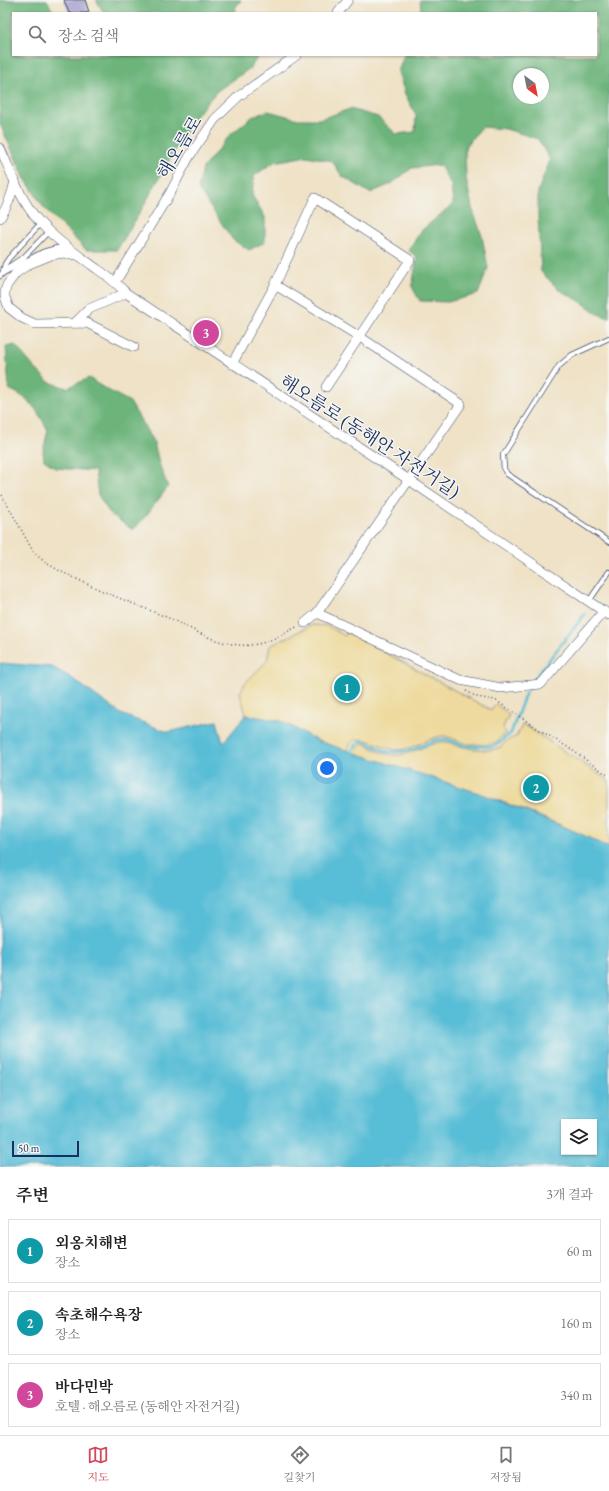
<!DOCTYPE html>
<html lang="ko">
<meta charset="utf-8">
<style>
:root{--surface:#fff;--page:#f2f2f2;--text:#222;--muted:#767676;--line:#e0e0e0;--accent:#d1495b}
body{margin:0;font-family:"EB Garamond","Noto Serif KR",serif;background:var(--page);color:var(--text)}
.controls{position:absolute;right:12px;bottom:12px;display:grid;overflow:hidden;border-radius:0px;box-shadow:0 1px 3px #0004}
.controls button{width:36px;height:36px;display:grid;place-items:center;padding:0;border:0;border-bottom:1px solid var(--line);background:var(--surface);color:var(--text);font:20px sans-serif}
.compass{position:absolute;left:513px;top:68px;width:36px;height:36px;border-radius:50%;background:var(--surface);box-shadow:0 1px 3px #0004;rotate:148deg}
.scale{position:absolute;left:12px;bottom:10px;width:67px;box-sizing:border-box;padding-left:4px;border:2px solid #1b2f5e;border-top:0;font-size:11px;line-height:14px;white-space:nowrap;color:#1b2f5e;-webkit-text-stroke:3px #f6f6f2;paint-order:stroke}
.you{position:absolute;left:327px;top:768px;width:14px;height:14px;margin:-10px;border:3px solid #fff;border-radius:50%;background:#1a73e8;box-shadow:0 0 0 6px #1a73e833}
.badge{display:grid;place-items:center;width:26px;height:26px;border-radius:50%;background:var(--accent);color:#fff;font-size:13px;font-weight:700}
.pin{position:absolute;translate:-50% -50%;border:2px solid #fff;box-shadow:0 1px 4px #0006}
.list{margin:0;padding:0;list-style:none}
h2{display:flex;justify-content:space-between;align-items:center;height:52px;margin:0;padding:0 16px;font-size:17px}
h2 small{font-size:13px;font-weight:400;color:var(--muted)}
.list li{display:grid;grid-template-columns:26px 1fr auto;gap:12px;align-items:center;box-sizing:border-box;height:64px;margin:0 8px 8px;padding:0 8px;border:1px solid var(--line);border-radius:0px}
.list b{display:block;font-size:15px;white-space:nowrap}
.list p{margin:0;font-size:13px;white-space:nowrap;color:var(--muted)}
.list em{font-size:13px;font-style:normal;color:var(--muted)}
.icon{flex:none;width:22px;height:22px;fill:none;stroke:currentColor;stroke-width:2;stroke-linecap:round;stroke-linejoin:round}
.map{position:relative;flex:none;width:609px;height:1167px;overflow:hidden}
.search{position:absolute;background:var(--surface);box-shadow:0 1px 3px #0004;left:12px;right:12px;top:12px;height:44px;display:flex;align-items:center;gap:10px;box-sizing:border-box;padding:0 14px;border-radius:0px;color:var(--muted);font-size:15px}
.sheet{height:268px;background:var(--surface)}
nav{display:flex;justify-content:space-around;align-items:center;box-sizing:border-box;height:56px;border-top:1px solid var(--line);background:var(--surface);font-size:11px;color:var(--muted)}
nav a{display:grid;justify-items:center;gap:2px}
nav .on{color:var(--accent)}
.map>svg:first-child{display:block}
</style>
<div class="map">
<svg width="609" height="1167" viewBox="0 0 609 1167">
<rect width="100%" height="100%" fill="#f6f6f2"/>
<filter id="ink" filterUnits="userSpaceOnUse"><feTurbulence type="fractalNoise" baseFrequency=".025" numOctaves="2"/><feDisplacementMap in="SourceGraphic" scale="8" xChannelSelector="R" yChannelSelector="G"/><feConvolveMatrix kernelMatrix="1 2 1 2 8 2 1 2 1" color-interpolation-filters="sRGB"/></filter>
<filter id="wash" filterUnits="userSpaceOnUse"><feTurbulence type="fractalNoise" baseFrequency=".012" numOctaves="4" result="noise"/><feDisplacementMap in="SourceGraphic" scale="16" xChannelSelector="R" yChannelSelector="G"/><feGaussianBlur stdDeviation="0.9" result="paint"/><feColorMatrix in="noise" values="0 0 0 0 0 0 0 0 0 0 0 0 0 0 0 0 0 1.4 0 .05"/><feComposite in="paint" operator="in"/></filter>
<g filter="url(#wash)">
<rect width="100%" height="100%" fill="#efe2c6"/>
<g fill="#6cb47a" stroke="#44726c" fill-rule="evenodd">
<polygon points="0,0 47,0 54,13 13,13 13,55 260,55 249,69 217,91 192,120 139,214 117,250 86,250 44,208 24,177 0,124"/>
<polygon points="96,0 241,0 235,8 237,13 104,13"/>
<path d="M420 0H609V318L598 314 583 303 558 289 541 272 538 216V191L550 160 538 139 506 129 482 127 465 147 466 178 472 208 482 236 488 268 478 294 448 302 420 301 412 287 417 257 408 250 422 230 453 204 451 185 440 165 412 168 391 184 370 193 342 176 332 161 307 156 274 162 254 176 252 195 265 217V242L249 250 233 240 198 189 203 168 230 135 252 117 268 111 298 119H320L350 109 378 117 396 134 415 132 416 115 405 94 398 72 404 55H596V13H421ZM519 74H543V98H519Z"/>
<path d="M15 345 32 365 49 382 67 388 89 378 104 388 130 402 154 443 160 466 168 487 145 517 133 530 110 514 98 495 95 471 56 468 44 460 43 451 48 430C36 409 31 399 9 389L6 347Z"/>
</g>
<g fill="#eeda9e" stroke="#84847e">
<path d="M312 625 327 626 345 636 347 632 491 710 496 704 509 715 503 727 505 733C495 745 491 746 476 744 472 744 468 745 464 743 457 741 451 737 444 736 430 736 415 750 397 750 383 749 351 726 348 751L318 741 281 721 246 715 240 693 245 683 267 661 270 646Z"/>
<path d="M523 724 609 781V848C528 806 441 781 354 753L360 746 364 743C391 760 399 757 427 746 434 744 438 741 445 742 450 742 455 745 459 746 468 748 488 752 496 749 505 746 505 739 516 737Z"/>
</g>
<path fill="#58bdd6" stroke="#3a769a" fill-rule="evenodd" d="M0 663 52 667 70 677 121 714 168 732 217 721 223 743 246 715 281 721 318 741 485 795 581 834 609 848V1167H0ZM564 1122H594V1152H564Z"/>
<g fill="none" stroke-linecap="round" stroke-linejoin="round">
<g stroke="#58bdd6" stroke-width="2.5">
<polyline points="532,683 537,675 585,614"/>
<path d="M351 752C354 746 357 743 363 741L388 752 410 751 436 740 446 739 465 746 492 747 498 744 511 733 525 694 529 687"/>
</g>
</g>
<g id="blocks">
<polygon fill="#a9a2ce" points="64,0 85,0 89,12 85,13 69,13"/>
</g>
</g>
<g filter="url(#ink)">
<use href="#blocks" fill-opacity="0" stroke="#3b4a6e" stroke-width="1"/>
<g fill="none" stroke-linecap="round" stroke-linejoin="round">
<defs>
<g id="service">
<polyline points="3,271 5,264 9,258 41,223"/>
<polyline points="3,273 43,252 57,248 67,248"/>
<polyline points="0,276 7,268 24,257 49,231"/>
<polyline points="609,338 572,355 559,366 503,455 504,469 507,474 609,542"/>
<polyline points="589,601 609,572"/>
</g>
<g id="minor">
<polyline points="338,13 348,0"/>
<path d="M0 148C11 172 20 199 37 219 52 237 74 252 93 266 107 276 115 281 126 293L409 480 609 615"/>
<path d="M0 218C8 206 12 195 15 181"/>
<polyline points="77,255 64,253 51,255 29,264 16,273 7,285 5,291 5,297 9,308 22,318 35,324 87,323 134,347"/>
<polyline points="116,281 170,193 189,157 215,119 239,96 297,55"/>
<polyline points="275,285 360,337 461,404 331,593 317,613 305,623"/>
<polyline points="75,323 89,309 126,293"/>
<polyline points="232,364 275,285 315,198 410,260 326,387"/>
<polyline points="317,613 460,680 501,688 541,684 604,611"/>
</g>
</defs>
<use href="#service" stroke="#3b4a6e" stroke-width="6"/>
<use href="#minor" stroke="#3b4a6e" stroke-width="10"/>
<g stroke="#3b4a6e" stroke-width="1.5" stroke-dasharray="1 3" stroke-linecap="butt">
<path d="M2 495 33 551C45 565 62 572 79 580 109 595 140 606 171 619 191 628 210 641 232 644 259 649 276 638 298 626"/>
<polyline points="466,691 477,697 495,700 543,732 569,748 609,776"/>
</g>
<use href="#service" stroke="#fff" stroke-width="4.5"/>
<use href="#minor" stroke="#fff" stroke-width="9"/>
</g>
</g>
<g text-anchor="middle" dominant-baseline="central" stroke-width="3" stroke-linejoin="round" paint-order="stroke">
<g font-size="18" fill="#1b2f5e" stroke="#f6f6f2">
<text transform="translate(179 147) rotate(-59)">해오름로</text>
<text transform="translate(370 436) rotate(33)">해오름로 (동해안 자전거길)</text>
</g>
</g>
</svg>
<div class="controls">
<button><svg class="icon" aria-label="layers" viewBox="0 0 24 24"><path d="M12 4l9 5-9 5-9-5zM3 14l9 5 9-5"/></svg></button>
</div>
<svg class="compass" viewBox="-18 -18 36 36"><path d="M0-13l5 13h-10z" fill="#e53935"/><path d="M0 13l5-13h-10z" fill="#767676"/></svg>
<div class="scale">50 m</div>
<div class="you"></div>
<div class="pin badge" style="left:347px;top:688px;background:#0f9aa8">1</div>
<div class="pin badge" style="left:536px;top:788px;background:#0f9aa8">2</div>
<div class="pin badge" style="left:206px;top:333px;background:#d1479c">3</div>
<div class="search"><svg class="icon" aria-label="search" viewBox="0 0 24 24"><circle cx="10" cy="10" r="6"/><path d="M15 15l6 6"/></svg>장소 검색</div>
</div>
<section class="sheet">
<h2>주변<small>3개 결과</small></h2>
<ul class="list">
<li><span class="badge" style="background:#0f9aa8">1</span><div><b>외옹치해변</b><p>장소</p></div><em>60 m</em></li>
<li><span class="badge" style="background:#0f9aa8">2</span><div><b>속초해수욕장</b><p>장소</p></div><em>160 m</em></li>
<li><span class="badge" style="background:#d1479c">3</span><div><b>바다민박</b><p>호텔 · 해오름로 (동해안 자전거길)</p></div><em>340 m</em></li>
</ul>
</section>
<nav>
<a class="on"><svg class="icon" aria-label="map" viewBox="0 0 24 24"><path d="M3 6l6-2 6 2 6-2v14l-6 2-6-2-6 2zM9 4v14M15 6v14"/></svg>지도</a>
<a><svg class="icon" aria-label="directions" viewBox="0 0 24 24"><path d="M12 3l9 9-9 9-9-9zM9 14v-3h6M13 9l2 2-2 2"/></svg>길찾기</a>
<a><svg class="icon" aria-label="saved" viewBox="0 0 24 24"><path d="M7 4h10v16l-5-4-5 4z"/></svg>저장됨</a>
</nav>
